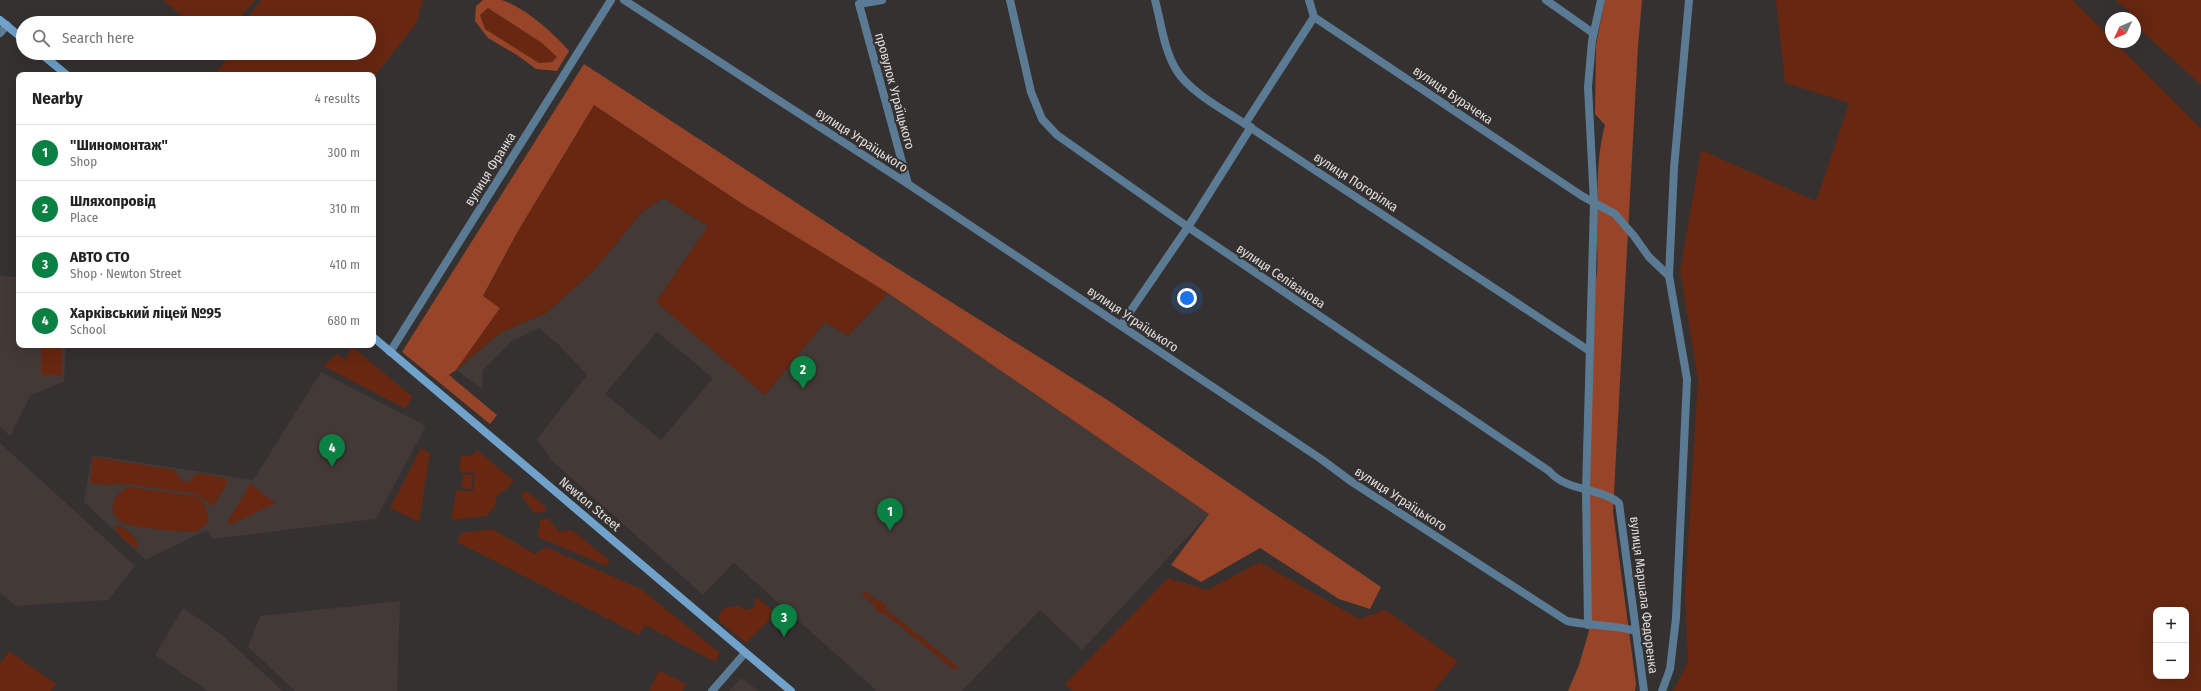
<!DOCTYPE html>
<meta charset="utf-8">
<style>
:root{--surface:#fff;--page:#f6f6f6;--text:#222;--muted:#767676;--line:#e0e0e0;--accent:#0b8043}
body{margin:0;font-family:"Fira Sans Condensed",sans-serif;background:var(--page);color:var(--text)}
.controls{position:absolute;right:12px;bottom:12px;display:grid;overflow:hidden;border-radius:8px;box-shadow:0 4px 16px #0002}
.controls button{width:36px;height:36px;display:grid;place-items:center;padding:0;border:0;border-bottom:1px solid var(--line);background:var(--surface);color:var(--text);font:20px sans-serif}
.compass{position:absolute;left:2105px;top:12px;width:36px;height:36px;border-radius:50%;background:var(--surface);box-shadow:0 4px 16px #0002;rotate:226deg}
.you{position:absolute;left:1187px;top:298px;width:14px;height:14px;margin:-10px;border:3px solid #fff;border-radius:50%;background:#1a73e8;box-shadow:0 0 0 6px #1a73e833}
.badge{display:grid;place-items:center;width:26px;height:26px;border-radius:50%;background:var(--accent);color:#fff;font-size:13px;font-weight:700}
.pin{position:absolute;translate:-50% -33px;filter:drop-shadow(0 1px 2px #0008)}
.pin::after{content:'';position:absolute;top:21px;width:14px;height:12px;background:inherit;clip-path:polygon(0 0,100% 0,50% 100%)}
.list{margin:0;padding:0;list-style:none}
h2{display:flex;justify-content:space-between;align-items:center;height:52px;margin:0;padding:0 16px;font-size:17px}
h2 small{font-size:13px;font-weight:400;color:var(--muted)}
.list li{display:grid;grid-template-columns:26px 1fr auto;gap:12px;align-items:center;box-sizing:border-box;height:56px;padding:0 16px;border-top:1px solid var(--line)}
.list b{display:block;font-size:15px;white-space:nowrap}
.list p{margin:0;font-size:13px;white-space:nowrap;color:var(--muted)}
.list em{font-size:13px;font-style:normal;color:var(--muted)}
.icon{flex:none;width:22px;height:22px;fill:none;stroke:currentColor;stroke-width:2;stroke-linecap:round;stroke-linejoin:round}
.map{position:relative;flex:none;width:2201px;height:691px;overflow:hidden}
.search{position:absolute;background:var(--surface);box-shadow:0 4px 16px #0002;left:16px;top:16px;width:360px;height:44px;display:flex;align-items:center;gap:10px;box-sizing:border-box;padding:0 14px;border-radius:22px;color:var(--muted);font-size:15px}
.panel{position:absolute;background:var(--surface);box-shadow:0 4px 16px #0002;left:16px;top:72px;width:360px;height:276px;border-radius:8px}
.map>svg:first-child{display:block}
</style>
<div class="map">
<svg width="2201" height="691" viewBox="0 0 2201 691">
<rect width="100%" height="100%" fill="#343130"/>
<g fill="#433936" fill-rule="evenodd">
<path d="M663 198 708 226 765 395 825 322 848 336 888 293 1209 514 1082 650 1040 610 962 691H877L734 563 703 595 551 460 537 439 587 375 560 346 539 328 511 342 483 370 482 389 456 370 500 333 546 313 594 270 642 212ZM657 332 713 378 661 440 605 394Z"/>
<polygon points="0,276 19,277 19,345 66,345 64,382 31,395 10,436 0,426"/>
<polygon points="321,372 426,426 376,519 213,539 207,530 146,560 84,502 92,455 253,480"/>
<polygon points="0,443 135,566 108,600 16,606 0,593"/>
<polygon points="400,601 397,691 295,691 248,647 260,616"/>
<polygon points="183,608 221,634 283,691 208,691 155,655"/>
<polygon points="741,678 759,691 729,691"/>
</g>
<g fill="#672711" fill-rule="evenodd">
<polygon points="163,0 255,0 236,23 190,23"/>
<polygon points="261,0 423,0 416,24 373,78 373,75 214,75 232,53 369,53 369,23 243,23"/>
<path d="M1776 0H2073L2111 38V42H2115L2201 128V691H1673L1688 662 1685 592 1698 380 1680 271 1701 150 1816 201 1849 103 1785 83ZM2156 610H2186V676H2156Z"/>
<polygon points="2115,0 2201,0 2201,85 2135,25 2135,18 2129,18 2129,11"/>
<polygon points="488,8 542,43 558,57 552,62 539,63 485,29 480,15"/>
<polygon points="594,105 741,203 888,293 848,336 825,322 765,395 656,302 708,226 663,198 642,212 594,270 546,313 500,333 456,370 500,308 483,297 518,231"/>
<rect x="41" y="345" width="21" height="30"/>
<polygon points="351,346 412,396 406,409 323,366 337,354 346,360"/>
<polygon points="421,448 430,453 419,522 390,508"/>
<polygon points="477,450 514,481 507,489 497,495 495,506 487,516 451,520 456,491 473,491 475,473 459,472 461,455 471,456"/>
<polygon points="93,457 175,470 182,481 188,482 197,473 225,478 228,482 213,506 196,494 127,484 108,485 90,483"/>
<polygon points="463,474 473,475 471,489 461,488"/>
<polygon points="251,483 260,492 276,503 230,525 227,523"/>
<path d="M128 487 195 496 203 501 209 518C206 524 203 528 197 531 190 534 135 527 126 524 105 516 111 495 128 487Z"/>
<polygon points="526,491 546,507 545,512 534,513 521,495"/>
<polygon points="548,518 559,532 572,530 610,561 606,566 538,537 540,520"/>
<path d="M117 525C127 529 134 535 139 545L136 548C126 543 120 537 114 527Z"/>
<polygon points="492,529 535,554 546,547 641,589 720,653 715,662 645,625 639,635 457,542 461,533"/>
<polygon points="1260,562 1359,619 1385,610 1458,661 1434,691 1072,691 1065,684 1168,578 1207,590"/>
<polygon points="865,591 877,601 879,600 886,605 886,609 957,666 957,669 954,670 884,613 881,614 874,608 874,605 862,595"/>
<path d="M758 598 771 609 772 617 746 643 720 622 718 618C720 607 730 606 740 606L745 610 755 607 754 599Z"/>
<polygon points="9,651 56,684 51,691 0,691 0,664"/>
<polygon points="659,670 686,684 683,691 649,691"/>
</g>
<g fill="#984428" fill-rule="evenodd">
<path d="M483 0C489 0 497 0 502 0 524 7 555 34 569 51L557 71 536 69 517 55 488 38 475 21 476 6ZM488 8 542 43 557 57 552 62 539 63 485 29 480 15Z"/>
<path d="M1605 0H1642L1638 46 1613 512 1636 684 1635 691H1568L1579 665 1589 631 1586 547 1595 283C1599 267 1597 257 1597 241 1598 202 1595 162 1605 125L1595 114 1596 45Z"/>
<polygon points="584,64 881,258 1109,401 1381,587 1370,609 1339,599 1260,548 1201,582 1171,565 1209,514 888,293 741,203 594,105 518,231 483,296 500,308 456,370 449,375 497,415 490,424 402,352"/>
</g>
<g fill="none" stroke-linecap="round" stroke-linejoin="round">
<g stroke="#5b7a94" stroke-width="8">
<path d="M624 0 908 184 1321 459 1352 482 1567 621C1590 626 1614 625 1636 631"/>
<polyline points="882,0 859,4 908,184"/>
<path d="M1010 0 1031 92 1042 119 1057 135 1188 227 1549 471C1567 492 1599 487 1619 503L1644 691"/>
<path d="M1155 0C1161 22 1164 51 1177 71 1190 92 1224 110 1245 124L1588 350"/>
<polyline points="1309,0 1314,17 1582,196 1615,214 1634,236 1649,257 1669,276"/>
<polyline points="1546,0 1593,33"/>
<polyline points="0,33 7,25"/>
<polyline points="1245,124 1314,17"/>
<polyline points="1121,325 1188,227 1251,127"/>
<polyline points="390,352 611,0"/>
<polyline points="1588,625 1586,490 1594,203 1588,87 1592,41 1601,0"/>
<polyline points="712,691 745,653"/>
<polyline points="1662,691 1670,669 1676,618 1687,379 1669,276 1674,168 1689,0"/>
</g>
<g stroke="#70a2cc" stroke-width="8">
<polyline points="0,20 23,39"/>
<polyline points="40,53 67,75"/>
<polyline points="373,337 791,691"/>
</g>
</g>
<g text-anchor="middle" dominant-baseline="central" stroke-width="4" stroke-linejoin="round" paint-order="stroke">
<g font-size="13" fill="#e0dddd" stroke="#343130">
<text transform="translate(895 91) rotate(75)">провулок Уграїцького</text>
<text transform="translate(1453 95) rotate(34)">вулиця Бурачека</text>
<text transform="translate(862 140) rotate(33)">вулиця Уграїцького</text>
<text transform="translate(490 169) rotate(-58)">вулиця Франка</text>
<text transform="translate(1356 182) rotate(33)">вулиця Погорілка</text>
<text transform="translate(1281 276) rotate(34)">вулиця Селіванова</text>
<text transform="translate(1133 319) rotate(34)">вулиця Уграїцького</text>
<text transform="translate(1401 499) rotate(33)">вулиця Уграїцького</text>
<text transform="translate(590 504) rotate(40)">Newton Street</text>
<text transform="translate(1644 595) rotate(83)">вулиця Маршала Федоренка</text>
</g>
</g>
</svg>
<div class="controls">
<button>+</button>
<button>−</button>
</div>
<svg class="compass" viewBox="-18 -18 36 36"><path d="M0-13l5 13h-10z" fill="#e53935"/><path d="M0 13l5-13h-10z" fill="#767676"/></svg>
<div class="you"></div>
<div class="pin badge" style="left:890px;top:531px">1</div>
<div class="pin badge" style="left:803px;top:389px">2</div>
<div class="pin badge" style="left:784px;top:637px">3</div>
<div class="pin badge" style="left:332px;top:467px">4</div>
<div class="search"><svg class="icon" aria-label="search" viewBox="0 0 24 24"><circle cx="10" cy="10" r="6"/><path d="M15 15l6 6"/></svg>Search here</div>
<section class="panel">
<h2>Nearby<small>4 results</small></h2>
<ul class="list">
<li><span class="badge">1</span><div><b>&quot;Шиномонтаж&quot;</b><p>Shop</p></div><em>300 m</em></li>
<li><span class="badge">2</span><div><b>Шляхопровід</b><p>Place</p></div><em>310 m</em></li>
<li><span class="badge">3</span><div><b>АВТО СТО</b><p>Shop · Newton Street</p></div><em>410 m</em></li>
<li><span class="badge">4</span><div><b>Харківський ліцей №95</b><p>School</p></div><em>680 m</em></li>
</ul>
</section>
</div>
